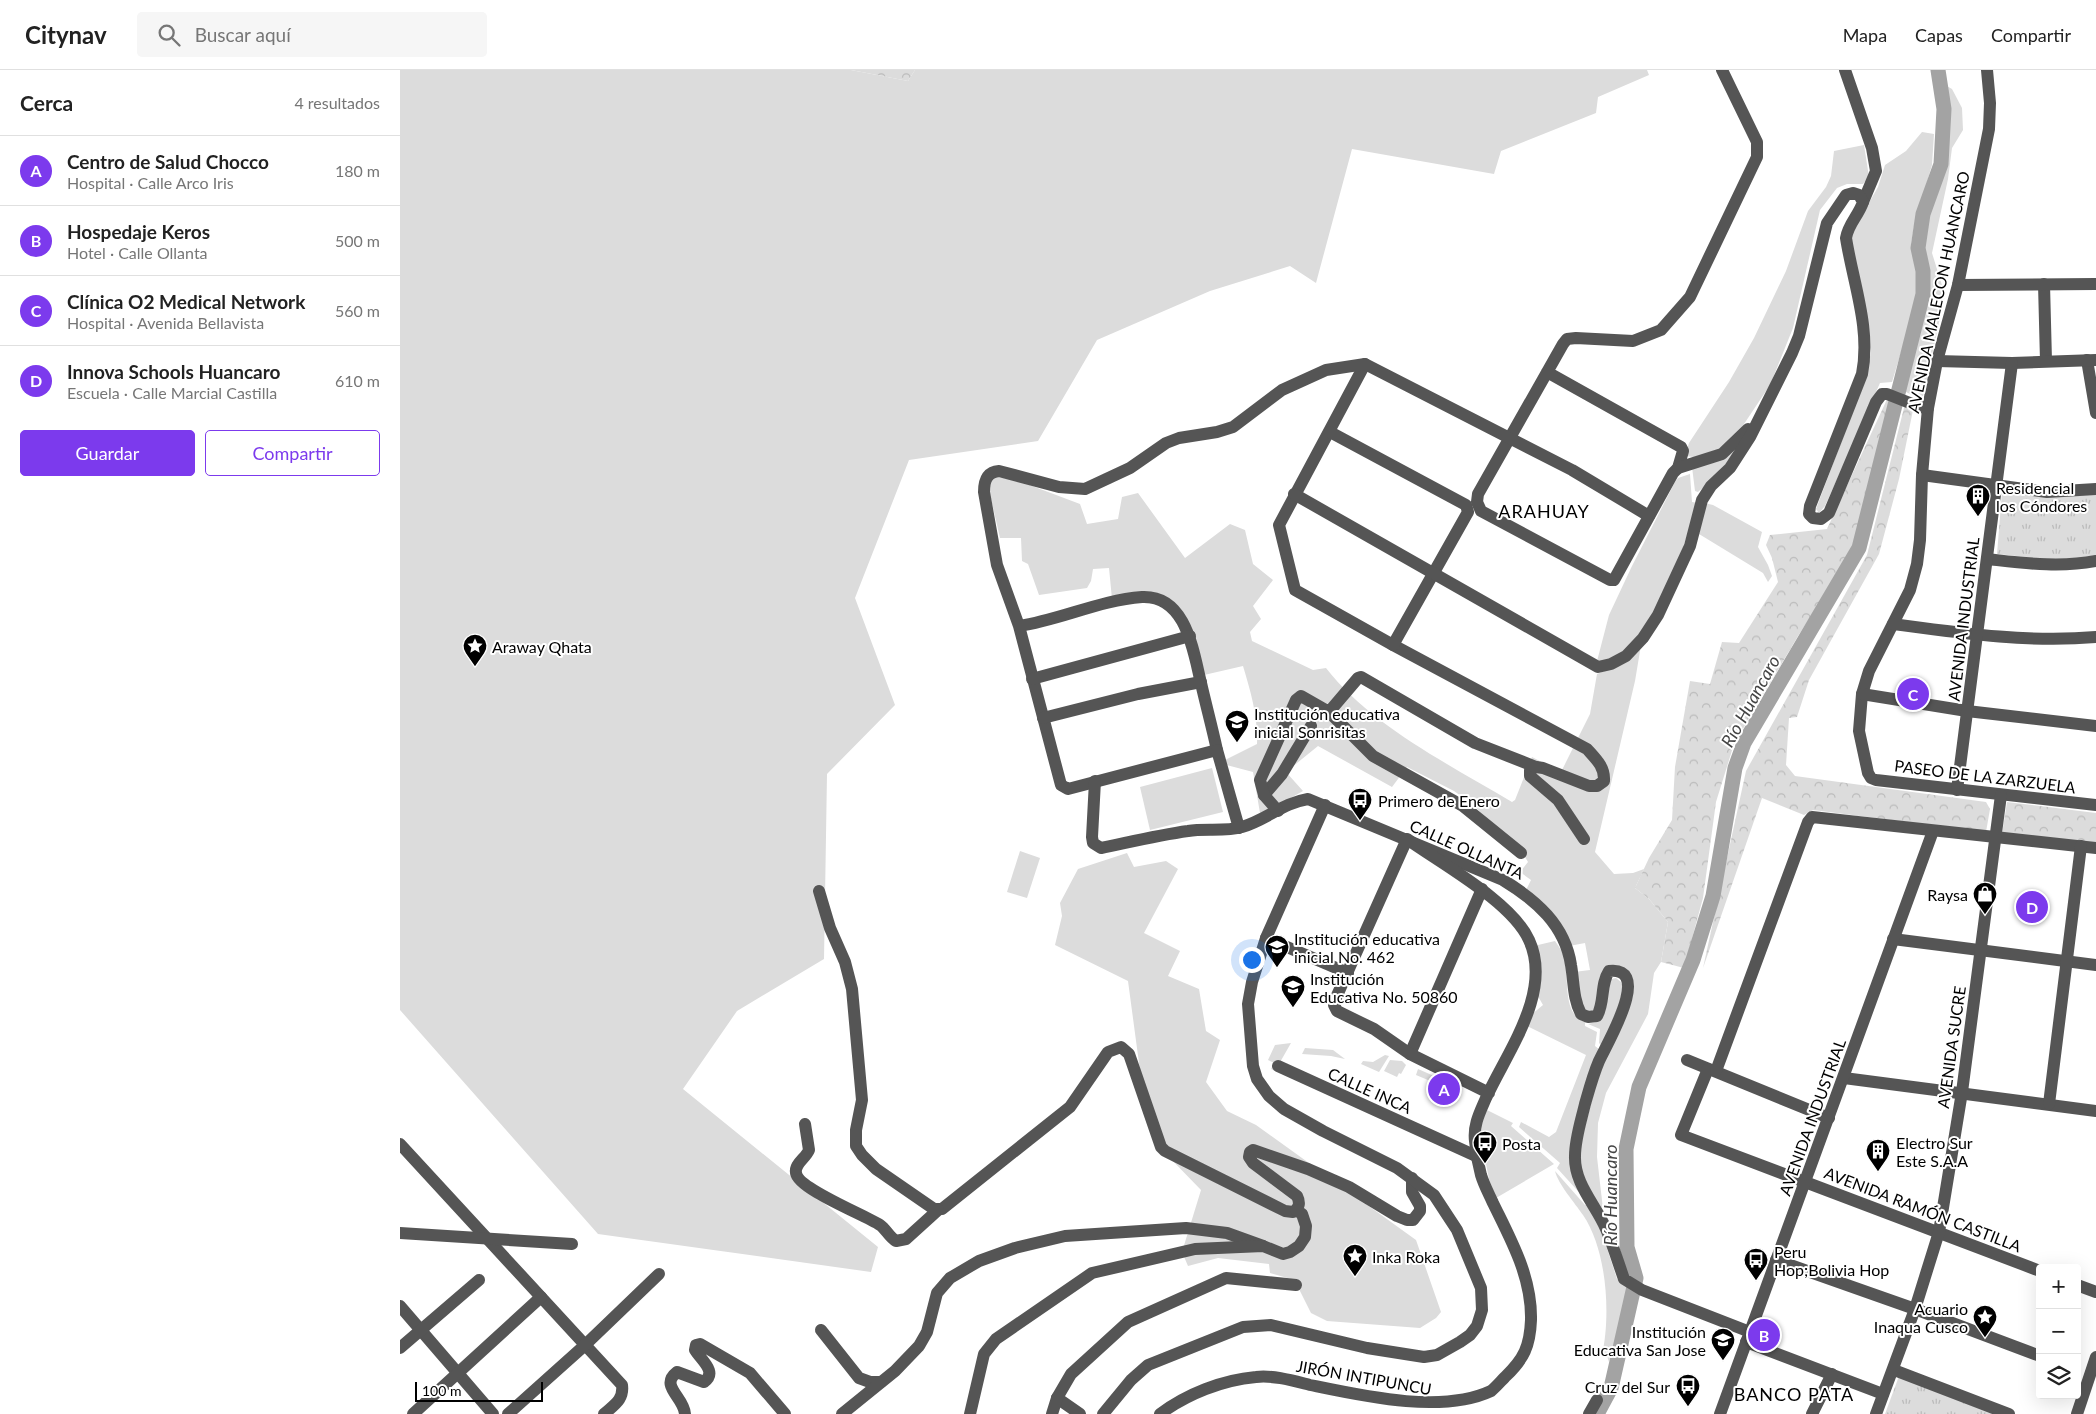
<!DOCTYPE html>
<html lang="es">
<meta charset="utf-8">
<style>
:root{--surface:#fff;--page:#f6f6f6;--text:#222;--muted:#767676;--line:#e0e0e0;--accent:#7c3aed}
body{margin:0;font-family:Lato,sans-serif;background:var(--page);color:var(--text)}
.controls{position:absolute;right:15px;bottom:15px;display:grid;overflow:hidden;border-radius:5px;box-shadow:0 5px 20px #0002}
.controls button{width:45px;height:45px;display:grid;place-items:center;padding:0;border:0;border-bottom:1px solid var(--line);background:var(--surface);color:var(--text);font:25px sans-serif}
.scale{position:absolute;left:15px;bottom:12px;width:128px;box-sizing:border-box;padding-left:5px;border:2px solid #000;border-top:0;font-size:14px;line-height:18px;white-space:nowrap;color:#000;-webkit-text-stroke:4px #fff;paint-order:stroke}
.you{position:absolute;left:851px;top:889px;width:18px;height:18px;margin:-12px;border:4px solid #fff;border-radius:50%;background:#1a73e8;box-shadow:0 0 0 8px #1a73e833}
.badge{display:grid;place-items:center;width:32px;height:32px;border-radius:50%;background:var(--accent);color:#fff;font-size:16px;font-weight:700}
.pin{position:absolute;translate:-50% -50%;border:2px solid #fff;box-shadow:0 1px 5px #0006}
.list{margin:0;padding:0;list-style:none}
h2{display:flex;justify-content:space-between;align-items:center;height:65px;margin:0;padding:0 20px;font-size:21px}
h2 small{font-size:16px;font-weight:400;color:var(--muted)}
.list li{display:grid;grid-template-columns:32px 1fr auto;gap:15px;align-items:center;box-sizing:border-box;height:70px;padding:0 20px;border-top:1px solid var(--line)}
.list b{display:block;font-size:19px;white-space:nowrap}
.list p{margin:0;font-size:16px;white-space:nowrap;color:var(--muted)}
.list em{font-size:16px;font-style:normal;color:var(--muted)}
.actions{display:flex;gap:10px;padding:15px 20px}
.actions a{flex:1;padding:11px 0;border:1px solid var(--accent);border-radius:5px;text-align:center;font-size:18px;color:var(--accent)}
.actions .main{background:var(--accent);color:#fff}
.icon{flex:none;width:28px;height:28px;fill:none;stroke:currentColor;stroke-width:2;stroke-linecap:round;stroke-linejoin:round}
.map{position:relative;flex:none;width:1696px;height:1344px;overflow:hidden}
header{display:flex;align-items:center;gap:30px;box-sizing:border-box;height:70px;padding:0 25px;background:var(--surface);border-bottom:1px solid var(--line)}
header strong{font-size:24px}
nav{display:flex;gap:28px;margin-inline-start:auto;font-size:18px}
.search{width:350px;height:45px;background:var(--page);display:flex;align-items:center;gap:12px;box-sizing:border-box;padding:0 18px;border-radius:5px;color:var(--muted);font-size:19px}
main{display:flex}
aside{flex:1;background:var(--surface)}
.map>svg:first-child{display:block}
</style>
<header>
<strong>Citynav</strong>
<div class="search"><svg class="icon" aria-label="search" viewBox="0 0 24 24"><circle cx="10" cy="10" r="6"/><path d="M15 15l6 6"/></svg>Buscar aquí</div>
<nav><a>Mapa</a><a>Capas</a><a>Compartir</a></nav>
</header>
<main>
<aside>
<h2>Cerca<small>4 resultados</small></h2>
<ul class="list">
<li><span class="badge">A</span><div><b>Centro de Salud Chocco</b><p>Hospital · Calle Arco Iris</p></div><em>180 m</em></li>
<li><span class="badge">B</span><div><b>Hospedaje Keros</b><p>Hotel · Calle Ollanta</p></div><em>500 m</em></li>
<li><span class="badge">C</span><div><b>Clínica O2 Medical Network</b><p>Hospital · Avenida Bellavista</p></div><em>560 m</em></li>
<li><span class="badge">D</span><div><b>Innova Schools Huancaro</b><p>Escuela · Calle Marcial Castilla</p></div><em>610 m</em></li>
</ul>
<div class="actions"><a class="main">Guardar</a><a>Compartir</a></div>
</aside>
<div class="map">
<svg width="1696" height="1344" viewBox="0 0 1696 1344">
<defs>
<pattern id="forest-crowns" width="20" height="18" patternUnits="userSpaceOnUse" patternTransform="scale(1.25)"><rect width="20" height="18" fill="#dcdcdc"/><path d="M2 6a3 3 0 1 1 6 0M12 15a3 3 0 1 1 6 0" fill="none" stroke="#bbb"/></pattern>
<pattern id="park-tufts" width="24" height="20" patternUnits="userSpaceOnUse" patternTransform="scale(1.25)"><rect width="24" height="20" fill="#dcdcdc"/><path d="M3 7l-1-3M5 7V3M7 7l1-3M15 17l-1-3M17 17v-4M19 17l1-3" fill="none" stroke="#bbb"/></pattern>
</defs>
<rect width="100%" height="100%" fill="#fff"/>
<g fill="#dcdcdc">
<polygon points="0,0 451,0 508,11 515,0 1247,0 1249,5 1198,27 1196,43 1101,81 1094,104 952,79 916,213 890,196 810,221 697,270 638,371 509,390 455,528 495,635 427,704 424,889 337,941 283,1019 478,1177 471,1202 198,1164 0,940"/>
<polygon points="1545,15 1552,19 1562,38 1563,60 1552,78 1548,109 1532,183 1545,225 1523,326 1518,328 1504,321 1529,219 1522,179 1525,152 1546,85 1549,40"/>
<polygon points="1522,62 1534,64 1532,95 1514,156 1511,174 1517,199 1519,223 1492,312 1480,313 1425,436 1419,443 1416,439 1465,309 1471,283 1467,250 1450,174 1453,161 1478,117 1485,95 1506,81"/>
<polygon points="1464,75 1469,107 1463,114 1447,114 1437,118 1420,140 1393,258 1370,315 1336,366 1318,382 1302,388 1285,386 1289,373 1329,312 1354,268 1386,201 1408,141 1426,117 1431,106 1434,81"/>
<polygon points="1349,367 1314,408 1298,422 1295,421 1292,397"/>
<polygon points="1290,404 1292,432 1298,433 1280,486 1256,544 1225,583 1196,595 1209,545 1232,496 1275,412 1278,408"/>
<path d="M593 406 619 411 680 434 687 454 718 449 722 427 738 423 785 488 830 454 845 460 853 494 873 510 853 536 861 549 850 562 852 571 913 600 926 598C970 655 1050 695 1112 732L1115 730 1132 687 1161 702 1190 644 1197 604 1217 596 1241 575 1235 611 1195 782 1214 804 1233 803 1244 799 1235 818 1249 829 1268 852 1261 892 1254 903 1248 944 1206 1023 1198 1053 1197 1087 1203 1139C1188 1122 1178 1099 1180 1076L1199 1003 1232 924 1212 897 1195 940 1189 943 1183 940 1174 902 1190 900 1185 873 1169 876 1124 824 1131 810 1120 802 1128 792 1122 782 1071 733 1054 721 1007 697 992 717 918 676 886 702 903 721 868 741 860 743 853 702 819 693 857 674C858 646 851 623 843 596L804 605 768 536 712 529 709 498 693 499 691 511 687 518 639 525 628 494 622 491 621 468H600L589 420Z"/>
<polygon points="1304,433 1313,435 1362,462 1358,477 1368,495 1372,506 1368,512 1363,503 1299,464"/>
<polygon points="812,698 823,742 750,760 740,717"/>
<polygon points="620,781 640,788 627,828 607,822"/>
<polygon points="727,783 734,797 766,791 778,799 744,863 780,881 768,906 799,919 806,961 820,970 806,1012 827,1041 856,1055 1016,1170 1041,1242 1036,1248 1020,1258 927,1251 911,1243 899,1219 898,1211 870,1203 869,1194 818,1188 788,1196 782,1182 801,1120 767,1085 741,1008 728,911 655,875 662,846 660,833 678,799"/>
<path d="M1155 871C1158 875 1161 880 1163 884 1171 905 1160 943 1185 952V956L1197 962 1195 976 1200 980 1174 1062 1186 1130 1157 1098 1160 1093 1119 1057 1121 1052 1149 1067 1156 1062 1186 985 1127 956 1131 945 1143 935 1135 921 1139 907 1138 875Z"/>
<polygon points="1216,908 1221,912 1225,921 1202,976 1199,973 1200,959 1188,954 1196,952 1211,909"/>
<polygon points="891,973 875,1001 871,999 874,993 868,990 875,975"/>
<polygon points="905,978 933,980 945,989 931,986 902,984"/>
<polygon points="985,985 989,986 979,1002 961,994 963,991 973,992"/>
<polygon points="990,990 1002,991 1006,995 1001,1004 999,1003 997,1007 984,1001"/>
<polygon points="1018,999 1050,1013 1047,1018 1016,1005"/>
<polygon points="1087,1040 1113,1053 1111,1056 1154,1094 1096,1128 1089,1109 1084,1084 1082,1084 1080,1055"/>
<path d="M1155 1101 1185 1135H1189L1198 1151 1217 1209 1230 1216 1209 1292 1207 1286 1202 1285C1211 1245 1207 1180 1183 1145 1175 1133 1158 1114 1155 1101Z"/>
</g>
<g fill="url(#forest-crowns)">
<polygon points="451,0 515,0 508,11"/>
<polygon points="1489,325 1494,327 1456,470 1447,490 1398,566 1334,674 1316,732 1303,828 1284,898 1261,892 1268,852 1249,829 1235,818 1249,788 1272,750 1275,697 1290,611 1310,614 1322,572 1339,573 1378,512 1372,488 1366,475 1370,465 1427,459"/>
<polygon points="1505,334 1513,340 1499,409 1479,484 1409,610 1397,647 1389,648 1386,695 1395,706 1586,732 1590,739 1586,762 1413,740 1404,745 1362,728 1303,898 1346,701 1467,485"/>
<polygon points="1607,732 1696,743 1696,774 1602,764"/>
</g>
<g fill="url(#park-tufts)">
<polygon points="1602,422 1696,425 1696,485 1665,491 1597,484"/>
<polygon points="1499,1306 1601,1344 1485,1344"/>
</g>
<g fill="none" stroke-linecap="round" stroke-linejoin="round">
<polyline stroke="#a3a3a3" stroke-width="15" points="1197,1344 1211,1318 1236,1208 1227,1177 1226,1079 1239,1017 1293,890 1313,826 1335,698 1344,673 1459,478 1523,224 1523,201 1518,178 1523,144 1541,94 1544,39 1538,0"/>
<g stroke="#555" stroke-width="12">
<polyline points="1445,0 1472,78 1476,101 1463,132"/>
<polyline points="1587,0 1590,33 1589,59 1558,215 1537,291 1528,338 1522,405 1520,470 1517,494 1510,520 1469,601 1462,624 1459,661 1468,703 1471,708 1476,710 1696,735"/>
<polyline points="1644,214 1646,291"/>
<polyline points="1558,215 1696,214"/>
<polyline points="1687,290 1696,343"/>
<polyline points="1537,291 1612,293 1696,290"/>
<path d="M965 294 879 455 895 520 993 575 1187 679C1196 689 1205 697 1204 711L1197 716H1189L1143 698 1136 697 1130 700V706L1158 730 1184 769"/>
<polyline points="1147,302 1281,377 1283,381 1278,398 1273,403 1214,510 1210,510 1081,441 1077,432 1078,424 1163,274 1167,269 1176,268 1233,271 1261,260 1290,227 1357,87 1357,72 1322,0"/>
<polyline points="930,362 1066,435 1068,442 993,575"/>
<polyline points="1278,398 1322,384 1348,359"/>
<polyline points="1522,405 1647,422 1696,419"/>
<path d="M894 424 1198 597 1211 594 1226 586 1243 568 1258 545 1290 476 1302 430 1311 416 1330 398 1350 367 1392 283 1399 266 1427 153 1446 125 1453 123 1459 125 1463 132C1459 145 1448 154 1446 168 1453 213 1471 258 1462 304L1410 436 1409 444 1413 448 1421 449 1429 443 1476 332 1482 324H1487L1520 337 1528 338"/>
<path d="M1587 489C1624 493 1659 498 1696 491"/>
<path d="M1493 554C1560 563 1628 573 1696 567"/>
<path d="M619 556C660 550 700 530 742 527 786 525 793 580 801 613 806 635 812 657 817 680L668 719 661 715 619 556 597 495 584 422C584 411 587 402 599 401L659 417 685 419 730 398 766 373 779 368 817 362 833 357 882 320 926 300 965 294 1172 400 1249 446"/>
<polyline points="632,609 790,566"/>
<polyline points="1462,624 1567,641 1696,656"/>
<polyline points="929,642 973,686 1063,736 1121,783"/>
<polyline points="643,648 738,624 801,612"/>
<polyline points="817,680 839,758"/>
<path d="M695 711 692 767 693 773 701 778C730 772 759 765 788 761 805 758 825 762 842 757 866 750 883 733 908 729L1103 810C1136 830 1165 855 1171 895 1174 912 1173 929 1181 944L1188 947 1197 946C1205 932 1200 915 1209 901 1254 896 1206 975 1199 991 1193 1005 1189 1020 1185 1034 1181 1051 1175 1069 1175 1086 1174 1114 1196 1135 1206 1159 1213 1175 1218 1192 1224 1209L1242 1220 1350 1262"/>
<polyline points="1557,720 1612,293"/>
<polyline points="864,725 882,704 911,656"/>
<polyline points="878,741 864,725 860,710 896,630 901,626 929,642 958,608 961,607 1075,673 1136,697"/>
<path d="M419 821 430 858 445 892 452 919 462 1030 456 1060V1076L462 1085 476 1099 534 1139H542L670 1037 708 982 721 977 729 984 761 1077 765 1081 885 1141 893 1142C900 1138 900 1132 897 1126L853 1093 849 1087 850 1082 853 1080 908 1099 949 1117 997 1146 1007 1150H1013L1020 1141V1136L1012 1122V1108"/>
<polyline points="866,868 948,903"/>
<polyline points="1493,869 1696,895"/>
<polyline points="1010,984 1082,819"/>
<polyline points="1287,990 1429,1048"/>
<polyline points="878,996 1076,1086"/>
<polyline points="1308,999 1281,1065 1640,1201"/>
<polyline points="1316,1001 1408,752 1412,747 1696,778"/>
<polyline points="1444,1008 1696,1041"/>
<polyline points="1649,1034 1681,776"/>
<path d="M405 1054 409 1080C406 1088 394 1094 396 1103 398 1119 465 1145 480 1155 486 1159 489 1167 496 1171L506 1169 538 1140"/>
<path d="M0 1074 222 1315C224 1330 214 1335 204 1344"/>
<polyline points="0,1163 172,1174"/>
<polyline points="1376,1190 1515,1239 1640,1286"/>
<polyline points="1677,1215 1696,1222"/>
<polyline points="0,1236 93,1344"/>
<polyline points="421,1260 459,1308 470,1312 481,1312"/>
<polyline points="1346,1272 1483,1324"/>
<polyline points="0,1278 79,1210"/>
<polyline points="1494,1300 1609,1344"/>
<polyline points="657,1328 680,1344"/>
<polyline points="13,1344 141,1227"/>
<polyline points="108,1344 184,1276 259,1204"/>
<path d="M285 1344C284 1327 259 1316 277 1302L304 1312C318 1302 301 1290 295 1280L296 1275 300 1274 350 1303 385 1344"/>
<polyline points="442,1344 495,1301 519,1276 527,1262 537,1223 550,1208 579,1191 615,1178 665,1166 786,1158 827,1163 863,1176"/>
<polyline points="570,1344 584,1284 596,1269 692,1203 795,1179 863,1176 883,1184 890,1182 899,1176 905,1167 906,1156 902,1144 896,1140"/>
<polyline points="652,1344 657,1328 671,1304 728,1252 826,1208 896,1215"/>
<polyline points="703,1344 731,1310 748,1295 843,1257 871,1255 967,1278 1024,1287 1037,1285 1060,1272 1070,1265 1077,1256 1082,1240 1081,1218 1057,1160 1034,1125 997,1098 923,1061 884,1039 869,1026 857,1009 853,996 848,934 852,912 866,868 925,735"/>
<path d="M760 1344C787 1324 822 1310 856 1307 874 1305 894 1311 910 1315 963 1326 1042 1344 1091 1321 1096 1317 1101 1311 1105 1307 1124 1289 1130 1276 1131 1250 1132 1207 1111 1170 1093 1133 1089 1124 1084 1115 1081 1105 1078 1094 1076 1083 1075 1071 1073 1055 1080 1042 1086 1028 1107 982 1153 922 1129 870 1112 832 1042 794 1007 769L935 930 934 935 937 941 974 959 1010 984 1089 1023"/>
<polyline points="1189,1344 1197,1330"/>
<polyline points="1320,1344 1533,761"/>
<polyline points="1412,1344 1432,1304"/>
<polyline points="1476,1344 1515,1239 1539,1162 1562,1022 1601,725"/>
<polyline points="1677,1344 1696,1287"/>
</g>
</g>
<defs>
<symbol id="building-pin" viewBox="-11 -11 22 30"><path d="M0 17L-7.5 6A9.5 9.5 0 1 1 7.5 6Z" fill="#000" stroke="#fff"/><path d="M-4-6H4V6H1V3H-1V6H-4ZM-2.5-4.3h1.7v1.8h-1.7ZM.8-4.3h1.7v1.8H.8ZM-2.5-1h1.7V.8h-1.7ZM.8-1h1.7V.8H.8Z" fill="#fff"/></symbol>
<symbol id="sight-pin" viewBox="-11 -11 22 30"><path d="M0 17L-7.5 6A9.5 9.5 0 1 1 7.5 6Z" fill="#000" stroke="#fff"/><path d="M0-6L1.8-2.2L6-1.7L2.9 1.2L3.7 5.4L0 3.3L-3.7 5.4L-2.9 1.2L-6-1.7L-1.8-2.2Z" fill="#fff"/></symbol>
<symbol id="school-pin" viewBox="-11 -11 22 30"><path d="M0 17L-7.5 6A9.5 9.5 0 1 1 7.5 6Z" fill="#000" stroke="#fff"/><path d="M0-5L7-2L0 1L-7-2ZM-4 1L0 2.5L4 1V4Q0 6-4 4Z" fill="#fff"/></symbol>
<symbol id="bus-pin" viewBox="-11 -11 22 30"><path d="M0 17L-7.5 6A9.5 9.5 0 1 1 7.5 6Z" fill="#000" stroke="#fff"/><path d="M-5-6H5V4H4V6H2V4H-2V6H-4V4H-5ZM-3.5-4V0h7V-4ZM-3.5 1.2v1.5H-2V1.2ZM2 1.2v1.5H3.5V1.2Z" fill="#fff"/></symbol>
<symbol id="shop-pin" viewBox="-11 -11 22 30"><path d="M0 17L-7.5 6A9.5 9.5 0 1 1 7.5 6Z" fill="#000" stroke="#fff"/><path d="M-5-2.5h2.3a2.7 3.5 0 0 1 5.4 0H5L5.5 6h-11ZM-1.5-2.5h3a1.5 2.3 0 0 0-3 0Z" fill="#fff"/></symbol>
</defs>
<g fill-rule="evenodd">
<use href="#building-pin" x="1564" y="412" width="28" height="38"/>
<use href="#sight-pin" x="61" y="562" width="28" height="38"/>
<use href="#school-pin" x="823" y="638" width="28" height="38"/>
<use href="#bus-pin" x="946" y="716" width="28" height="38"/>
<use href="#shop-pin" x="1571" y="810" width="28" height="38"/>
<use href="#school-pin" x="863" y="863" width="28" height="38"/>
<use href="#school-pin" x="879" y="903" width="28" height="38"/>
<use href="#bus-pin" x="1071" y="1059" width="28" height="38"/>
<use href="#building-pin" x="1464" y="1067" width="28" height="38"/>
<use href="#sight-pin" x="941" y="1172" width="28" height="38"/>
<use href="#bus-pin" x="1342" y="1176" width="28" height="38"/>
<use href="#sight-pin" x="1571" y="1233" width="28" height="38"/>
<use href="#school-pin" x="1309" y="1256" width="28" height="38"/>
<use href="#bus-pin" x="1274" y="1302" width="28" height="38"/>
</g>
<g text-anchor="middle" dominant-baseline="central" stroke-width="4" stroke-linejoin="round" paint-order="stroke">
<g font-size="16" fill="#000" stroke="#fff">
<text transform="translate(1538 222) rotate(-78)">AVENIDA MALECON HUANCARO</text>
<text transform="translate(1563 549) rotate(-83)">AVENIDA INDUSTRIAL</text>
<text transform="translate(1585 706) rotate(7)">PASEO DE LA ZARZUELA</text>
<text transform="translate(1067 779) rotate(24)">CALLE OLLANTA</text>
<text transform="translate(1551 977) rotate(-82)">AVENIDA SUCRE</text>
<text transform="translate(970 1020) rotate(24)">CALLE INCA</text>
<text transform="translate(1412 1047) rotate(-70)">AVENIDA INDUSTRIAL</text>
<text transform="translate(1523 1139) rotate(21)">AVENIDA RAMÓN CASTILLA</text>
<text transform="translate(964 1307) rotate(10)">JIRÓN INTIPUNCU</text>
</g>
<g font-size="16" fill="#000" stroke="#fff" text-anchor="start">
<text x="1596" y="417">Residencial<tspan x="1596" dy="18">los Cóndores</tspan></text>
<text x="92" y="576">Araway Qhata</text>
<text x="854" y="643">Institución educativa<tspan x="854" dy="18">inicial Sonrisitas</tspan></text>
<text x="978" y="730">Primero de Enero</text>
<text x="1568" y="824" text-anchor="end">Raysa</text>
<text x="894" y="868">Institución educativa<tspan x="894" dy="18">inicial No. 462</tspan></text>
<text x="910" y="908">Institución<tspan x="910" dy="18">Educativa No. 50860</tspan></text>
<text x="1496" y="1072">Electro Sur<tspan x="1496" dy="18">Este S.A.A</tspan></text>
<text x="1102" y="1073">Posta</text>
<text x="1374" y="1181">Peru<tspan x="1374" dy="18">Hop;Bolivia Hop</tspan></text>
<text x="972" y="1186">Inka Roka</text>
<text x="1568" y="1238" text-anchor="end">Acuario<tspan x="1568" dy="18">Inaqua Cusco</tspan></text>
<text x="1306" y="1261" text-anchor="end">Institución<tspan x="1306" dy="18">Educativa San Jose</tspan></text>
<text x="1270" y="1316" text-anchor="end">Cruz del Sur</text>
</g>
<g font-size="18" letter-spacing="1" fill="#000" stroke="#fff">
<text x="1144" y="441">ARAHUAY</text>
<text x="1394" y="1324">BANCO PATA</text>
</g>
<g font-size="18" font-style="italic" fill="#444" stroke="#fff">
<text transform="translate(1350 631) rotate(-61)">Río Huancaro</text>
<text transform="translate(1210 1125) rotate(-90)">Río Huancaro</text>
</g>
</g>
</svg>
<div class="controls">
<button>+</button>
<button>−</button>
<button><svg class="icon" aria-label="layers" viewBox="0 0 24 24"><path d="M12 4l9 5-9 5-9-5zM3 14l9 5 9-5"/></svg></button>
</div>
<div class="scale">100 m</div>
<div class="you"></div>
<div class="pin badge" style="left:1044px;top:1019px">A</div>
<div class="pin badge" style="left:1364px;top:1265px">B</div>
<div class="pin badge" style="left:1513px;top:624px">C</div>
<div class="pin badge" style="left:1632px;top:837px">D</div>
</div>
</main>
